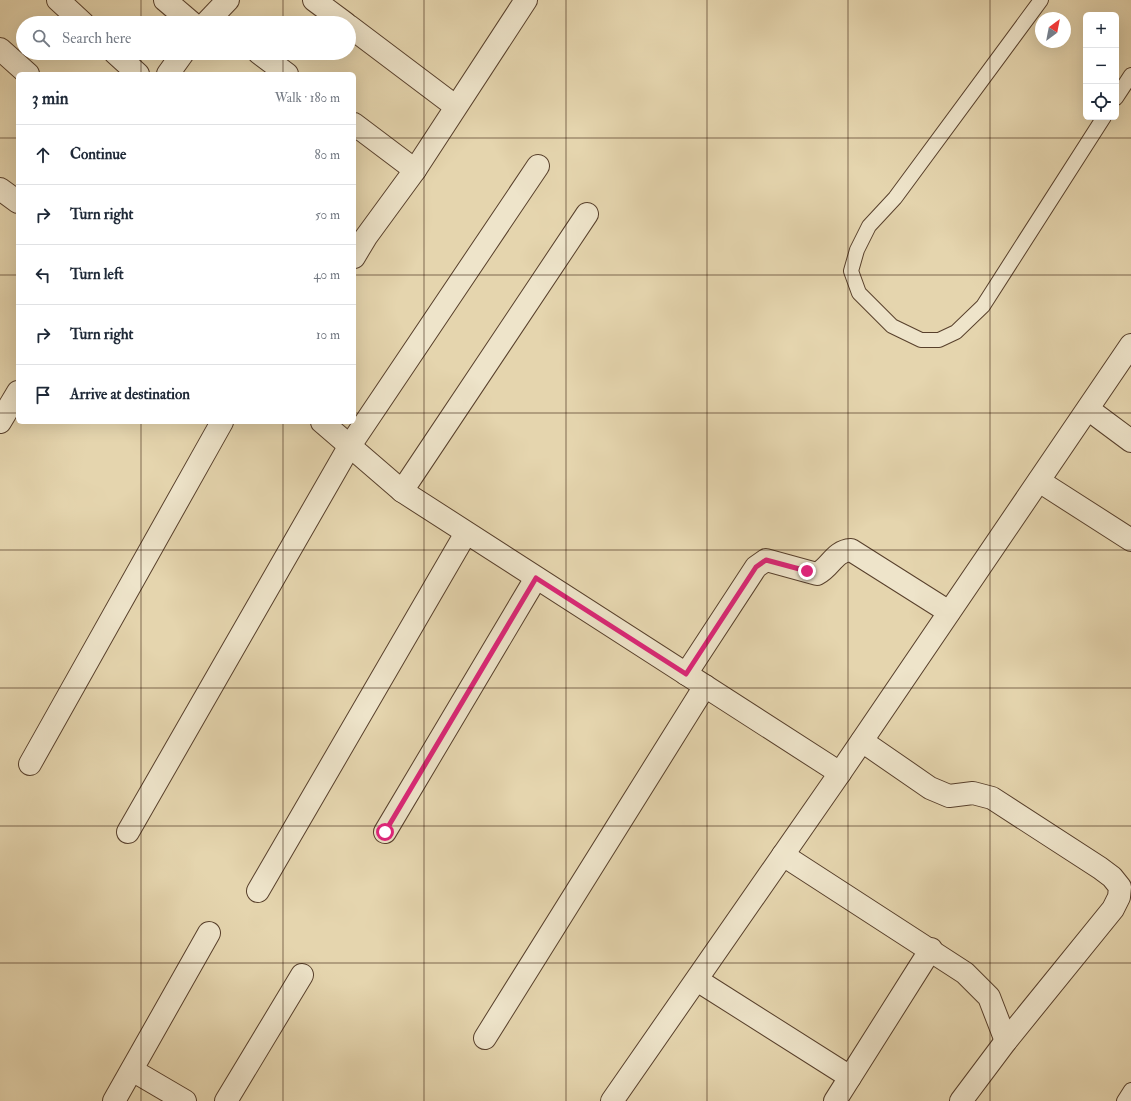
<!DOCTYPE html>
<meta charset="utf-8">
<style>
:root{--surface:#fff;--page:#f2f2f3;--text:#1f2937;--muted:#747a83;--line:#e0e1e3}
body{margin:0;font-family:"IM FELL Double Pica",serif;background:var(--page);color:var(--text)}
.controls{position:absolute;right:12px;top:12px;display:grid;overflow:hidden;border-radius:6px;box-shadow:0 4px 16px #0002}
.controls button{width:36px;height:36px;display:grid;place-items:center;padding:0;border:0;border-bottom:1px solid var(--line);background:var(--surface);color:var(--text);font:20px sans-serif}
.compass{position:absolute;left:1035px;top:12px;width:36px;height:36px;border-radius:50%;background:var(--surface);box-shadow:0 4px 16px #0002;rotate:32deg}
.stop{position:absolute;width:12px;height:12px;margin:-9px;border:3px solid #db2777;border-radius:50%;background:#fff}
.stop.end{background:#db2777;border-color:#fff;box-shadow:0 1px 4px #0008}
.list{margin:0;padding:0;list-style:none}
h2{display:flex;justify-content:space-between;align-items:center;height:52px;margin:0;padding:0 16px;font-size:17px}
h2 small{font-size:13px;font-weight:400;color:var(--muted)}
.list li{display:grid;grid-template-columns:26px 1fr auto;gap:12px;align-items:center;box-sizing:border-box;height:60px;padding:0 16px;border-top:1px solid var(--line)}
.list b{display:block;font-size:15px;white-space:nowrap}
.list em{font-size:13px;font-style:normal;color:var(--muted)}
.icon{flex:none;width:22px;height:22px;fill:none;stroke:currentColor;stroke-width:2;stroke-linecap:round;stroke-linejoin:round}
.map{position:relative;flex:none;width:1131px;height:1101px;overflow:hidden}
.search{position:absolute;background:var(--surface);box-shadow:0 4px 16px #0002;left:16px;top:16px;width:340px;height:44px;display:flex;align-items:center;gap:10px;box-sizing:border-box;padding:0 14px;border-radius:22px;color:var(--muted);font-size:15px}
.panel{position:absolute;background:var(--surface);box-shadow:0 4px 16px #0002;left:16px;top:72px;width:340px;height:352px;border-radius:6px}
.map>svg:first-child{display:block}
</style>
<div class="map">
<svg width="1131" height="1101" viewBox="0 0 1131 1101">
<rect width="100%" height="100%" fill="#e5d5ae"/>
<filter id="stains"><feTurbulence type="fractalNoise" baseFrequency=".005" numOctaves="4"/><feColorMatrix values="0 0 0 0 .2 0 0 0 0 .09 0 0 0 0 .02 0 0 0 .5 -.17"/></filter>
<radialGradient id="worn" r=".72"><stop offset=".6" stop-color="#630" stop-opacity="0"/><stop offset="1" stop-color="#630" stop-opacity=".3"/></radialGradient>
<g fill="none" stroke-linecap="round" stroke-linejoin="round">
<defs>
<g id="lane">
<polyline points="1041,0 895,198 869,226 857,250 851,271 859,293 892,326 921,340 939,340 956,332 983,306 1104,117"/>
<polyline points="1116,98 1131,75"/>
<polyline points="1124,1101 1131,1090"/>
</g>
<g id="street">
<polyline points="58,0 83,23"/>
<polyline points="165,0 192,23"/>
<polyline points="314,0 345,23"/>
<polyline points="206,23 228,0"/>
<polyline points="349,26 455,106"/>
<polyline points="0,49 28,74"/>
<polyline points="115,53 138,74"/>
<polyline points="259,53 287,74"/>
<polyline points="168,74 183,53"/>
<polyline points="354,124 415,170"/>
<polyline points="0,189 18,202"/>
<polyline points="354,257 366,237 415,170 526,0"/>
<polyline points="1088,409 1131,441"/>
<polyline points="0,422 18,392"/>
<polyline points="322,422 402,491 840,773"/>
<polyline points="1039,481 1131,540"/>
<polyline points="402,491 587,214"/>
<path d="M686 674 756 567 766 560 817 574C831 567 834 551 851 550L949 612"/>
<polyline points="862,741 930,788 949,796 973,793 992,798 1100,868 1112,877 1120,887 1119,897 1113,909 1006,1041 961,1101"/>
<polyline points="30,764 222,422"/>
<polyline points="128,832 349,447 538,166"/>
<polyline points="385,832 536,578"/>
<polyline points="783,855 965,973 989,997 1006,1041"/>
<polyline points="258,891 466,533"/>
<polyline points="697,980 850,1077"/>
<polyline points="485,1038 705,686"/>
<polyline points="132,1070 185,1101"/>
<polyline points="114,1101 209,933"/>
<polyline points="226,1101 302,975"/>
<polyline points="612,1101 840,773 1131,345"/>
<polyline points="835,1101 931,949"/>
</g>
</defs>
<use href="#lane" stroke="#58402c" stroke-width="16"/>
<use href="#street" stroke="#58402c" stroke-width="24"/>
<use href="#lane" stroke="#eee4ca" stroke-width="14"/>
<use href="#street" stroke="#eee4ca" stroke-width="22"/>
</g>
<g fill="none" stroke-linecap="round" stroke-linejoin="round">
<polyline stroke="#db2777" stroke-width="5" points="385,832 536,578 686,674 756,567 766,560 807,571"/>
</g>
<path fill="none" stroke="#290e00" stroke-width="1" stroke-opacity="0.55" d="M141 0V23M283 0V23M424 0V1101M566 0V1101M707 0V1101M848 0V1101M990 0V1101M141 53V74M283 53V74M0 138H18M354 138H1131M0 275H18M354 275H1131M0 413H18M354 413H1131M141 422V1101M283 422V1101M0 550H1131M0 688H1131M0 826H1131M0 963H1131"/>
<rect width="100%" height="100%" filter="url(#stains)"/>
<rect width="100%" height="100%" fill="url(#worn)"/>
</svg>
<div class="controls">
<button>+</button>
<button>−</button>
<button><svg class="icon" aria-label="locate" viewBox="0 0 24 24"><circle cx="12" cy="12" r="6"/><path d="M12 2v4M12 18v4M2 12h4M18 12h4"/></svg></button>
</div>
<svg class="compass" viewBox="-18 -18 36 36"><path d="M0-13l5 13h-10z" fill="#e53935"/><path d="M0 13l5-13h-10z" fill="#747a83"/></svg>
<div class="stop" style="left:385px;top:832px"></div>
<div class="stop end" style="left:807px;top:571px"></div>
<div class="search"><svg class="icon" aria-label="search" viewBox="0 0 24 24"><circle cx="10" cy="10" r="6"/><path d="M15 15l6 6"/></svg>Search here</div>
<section class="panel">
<h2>3 min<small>Walk · 180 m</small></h2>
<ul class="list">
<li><svg class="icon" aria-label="ahead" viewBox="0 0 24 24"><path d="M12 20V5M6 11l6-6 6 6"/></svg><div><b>Continue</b></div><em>80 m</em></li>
<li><svg class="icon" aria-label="right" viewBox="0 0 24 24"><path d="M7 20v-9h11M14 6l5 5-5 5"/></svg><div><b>Turn right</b></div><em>50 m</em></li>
<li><svg class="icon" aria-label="left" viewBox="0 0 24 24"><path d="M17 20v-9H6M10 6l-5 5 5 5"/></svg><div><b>Turn left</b></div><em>40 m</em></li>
<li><svg class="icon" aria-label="right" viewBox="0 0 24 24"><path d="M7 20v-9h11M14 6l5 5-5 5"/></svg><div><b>Turn right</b></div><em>10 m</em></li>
<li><svg class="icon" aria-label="arrive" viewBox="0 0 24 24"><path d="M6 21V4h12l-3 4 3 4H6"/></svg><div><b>Arrive at destination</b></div></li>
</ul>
</section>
</div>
